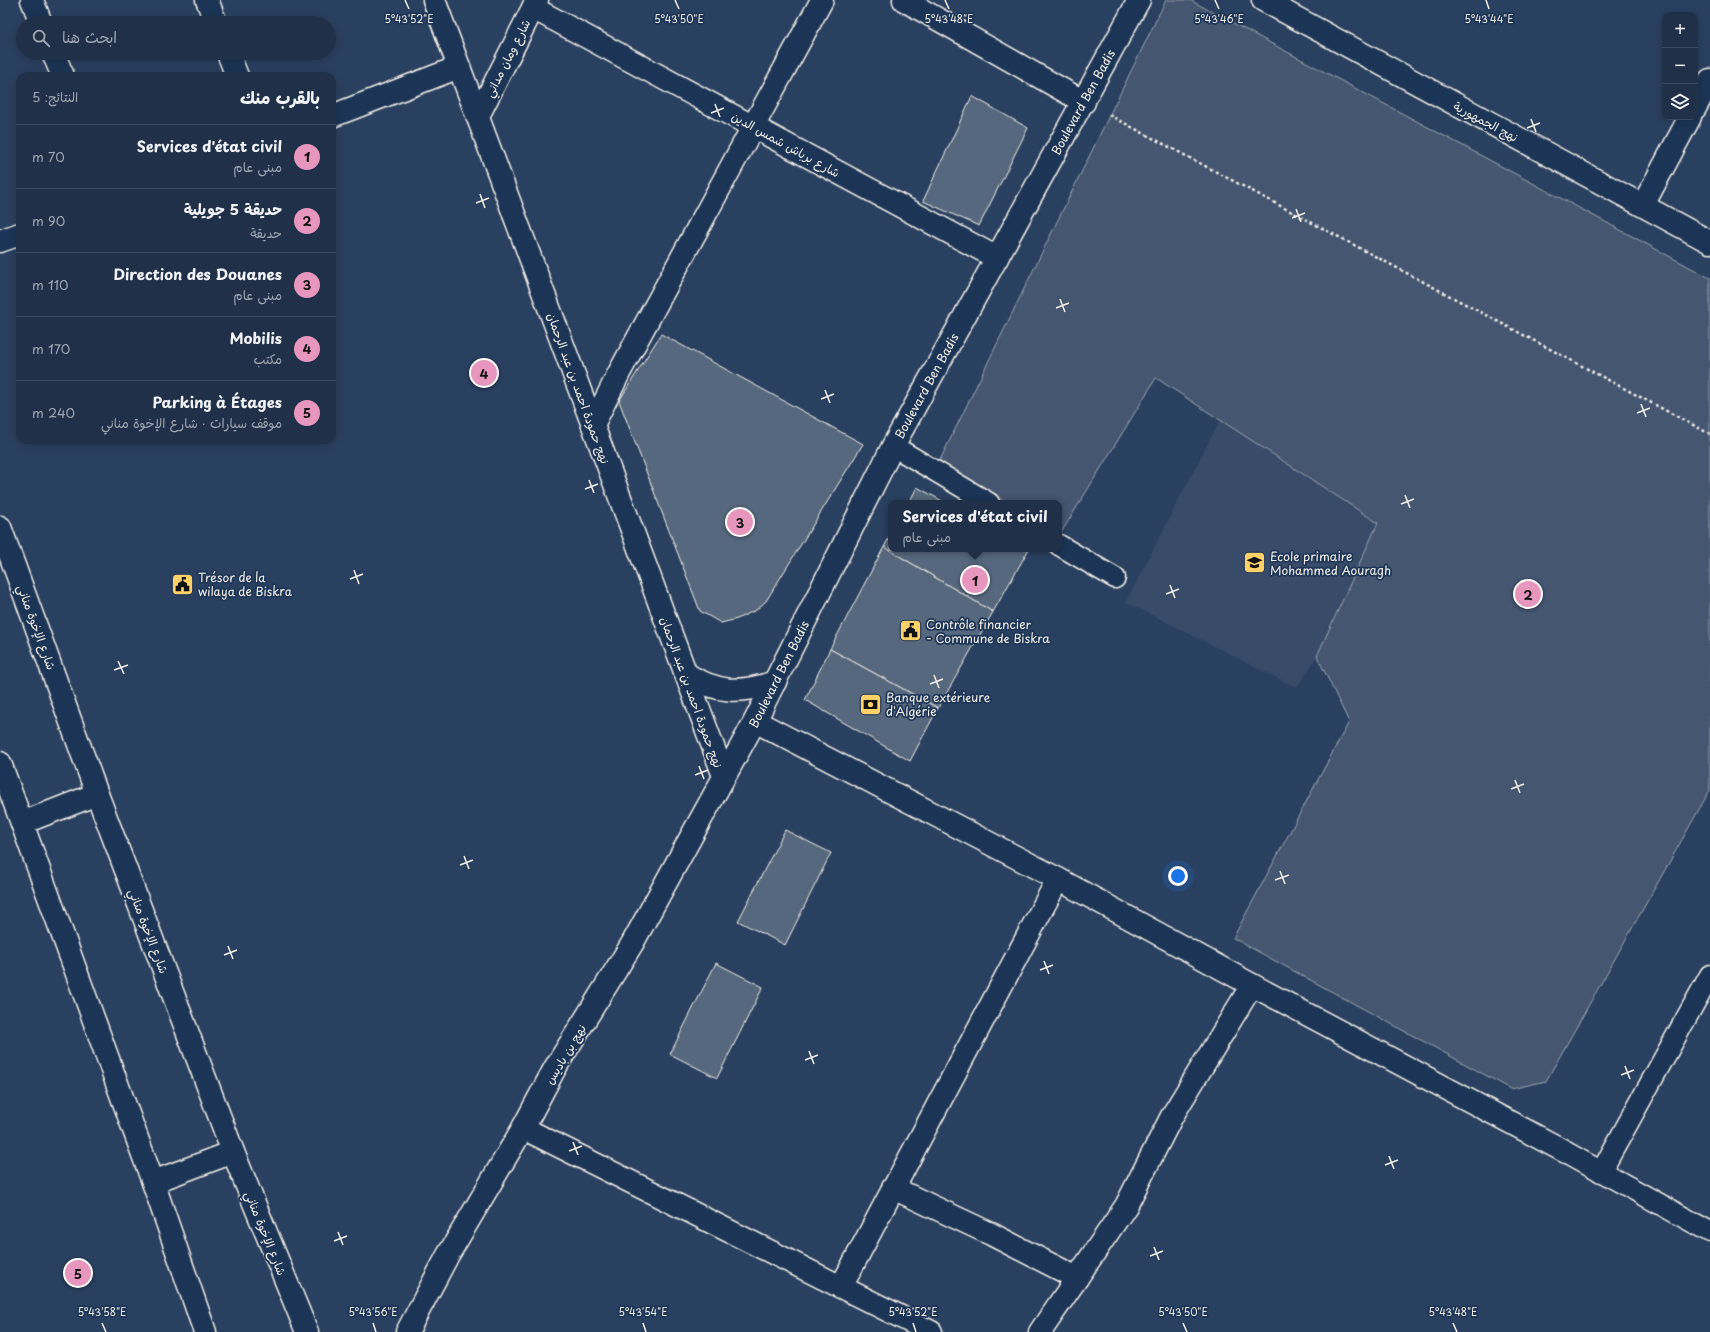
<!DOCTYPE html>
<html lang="ar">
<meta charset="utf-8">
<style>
:root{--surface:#203048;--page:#2d3c52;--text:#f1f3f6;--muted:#a2a9b4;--line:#3d4b60;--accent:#e797bd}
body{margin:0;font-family:"Playpen Sans","Playpen Sans Arabic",sans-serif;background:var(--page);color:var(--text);direction:rtl}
.controls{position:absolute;right:12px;top:12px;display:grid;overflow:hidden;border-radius:8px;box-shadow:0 2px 10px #0003}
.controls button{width:36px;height:36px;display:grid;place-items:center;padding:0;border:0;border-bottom:1px solid var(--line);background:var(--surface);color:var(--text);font:20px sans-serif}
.you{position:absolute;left:1178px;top:876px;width:14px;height:14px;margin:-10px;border:3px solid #fff;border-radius:50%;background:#1a73e8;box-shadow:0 0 0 6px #1a73e833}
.badge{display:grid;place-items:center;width:26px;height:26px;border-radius:50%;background:var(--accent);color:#111;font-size:13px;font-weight:700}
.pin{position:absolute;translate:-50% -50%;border:2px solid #fff;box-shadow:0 1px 4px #0006}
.popup{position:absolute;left:888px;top:500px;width:174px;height:52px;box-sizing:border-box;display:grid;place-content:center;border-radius:8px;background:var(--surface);filter:drop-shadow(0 1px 3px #0005);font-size:13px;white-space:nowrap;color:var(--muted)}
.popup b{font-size:15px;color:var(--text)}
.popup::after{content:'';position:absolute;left:50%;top:100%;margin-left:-8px;border:8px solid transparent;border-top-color:var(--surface)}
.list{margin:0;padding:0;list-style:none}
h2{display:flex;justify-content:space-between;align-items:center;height:52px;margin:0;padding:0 16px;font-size:17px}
h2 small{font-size:13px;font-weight:400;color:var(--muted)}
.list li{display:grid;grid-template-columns:26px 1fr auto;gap:12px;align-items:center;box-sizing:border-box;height:64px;padding:0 16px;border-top:1px solid var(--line)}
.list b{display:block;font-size:15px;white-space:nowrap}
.list p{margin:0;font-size:13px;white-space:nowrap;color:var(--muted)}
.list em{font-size:13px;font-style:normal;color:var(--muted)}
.icon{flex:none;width:22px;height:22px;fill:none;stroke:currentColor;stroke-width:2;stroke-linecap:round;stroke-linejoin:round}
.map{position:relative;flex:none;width:1710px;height:1332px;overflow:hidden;direction:ltr}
.search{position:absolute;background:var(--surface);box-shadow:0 2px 10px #0003;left:16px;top:16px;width:320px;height:44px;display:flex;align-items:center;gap:10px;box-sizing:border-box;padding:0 14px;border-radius:22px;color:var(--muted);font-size:15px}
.panel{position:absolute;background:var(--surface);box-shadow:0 2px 10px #0003;left:16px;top:72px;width:320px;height:372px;border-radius:12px;direction:rtl}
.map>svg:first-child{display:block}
</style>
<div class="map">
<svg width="1710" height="1332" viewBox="0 0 1710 1332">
<rect width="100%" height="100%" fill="#2a4060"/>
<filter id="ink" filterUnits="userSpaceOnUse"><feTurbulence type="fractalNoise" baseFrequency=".025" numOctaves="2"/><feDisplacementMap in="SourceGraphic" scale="8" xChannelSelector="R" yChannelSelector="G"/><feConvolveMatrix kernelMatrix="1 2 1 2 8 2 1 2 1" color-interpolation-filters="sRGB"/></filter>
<g filter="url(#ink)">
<polygon fill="#374c69" points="1220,420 1379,523 1317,656 1297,688 1126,602"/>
<polygon fill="#445771" stroke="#9ca4ac" points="1166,0 1190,0 1710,278 1710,790 1546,1081 1511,1089 1233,938 1349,722 1317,656 1378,523 1156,378 1061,533 1059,531 1059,503 1008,503 938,464"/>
<g fill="#56677d" stroke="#f4f1e8">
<polygon points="972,96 1028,128 979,226 923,201"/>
<polygon points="661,334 863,444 766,601 756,610 737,619 721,623 700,611 619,401"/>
<polygon points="917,487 946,503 909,503"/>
<polygon points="891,534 891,549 1029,549 993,612 884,547"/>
<polygon points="884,547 993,612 938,708 830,649"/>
<polygon points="830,649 938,708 910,761 805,700"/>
<polygon points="785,830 831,853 785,945 738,921"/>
<polygon points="716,963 763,987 717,1078 670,1054"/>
</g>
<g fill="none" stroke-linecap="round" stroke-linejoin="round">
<defs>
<g id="lane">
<polyline points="893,446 989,503"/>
<polyline points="1059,545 1115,578"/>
<polyline points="1566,1152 1710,1232"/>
<polyline points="1601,1172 1710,975"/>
</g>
<g id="street">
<polyline points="32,0 41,23"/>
<polyline points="207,0 216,23"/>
<polyline points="904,0 1084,102"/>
<polyline points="533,8 997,258"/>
<polyline points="53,53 63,76"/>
<polyline points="228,53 237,76"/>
<polyline points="332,116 459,67"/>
<polyline points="478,116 537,0"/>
<polyline points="0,241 20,234"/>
<polyline points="755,721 1058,879 1252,985 1566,1152"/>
<polyline points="523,1128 931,1332"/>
<polyline points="893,1188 991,1234 1077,1278"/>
<polyline points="841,1287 1058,879"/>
<polyline points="1040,1332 1126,1206 1172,1116 1252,985"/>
</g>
<g id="secondary">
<polyline points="434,0 724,776"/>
<polyline points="1263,0 1710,242"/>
<polyline points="1695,108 1710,80"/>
<polyline points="1643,205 1690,117"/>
<polyline points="593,425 619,373 822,0"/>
<polyline points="0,527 97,794 233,1152 307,1332"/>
<path d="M686 674C717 693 740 694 775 682"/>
<polyline points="0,763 153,1182 205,1332"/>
<polyline points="22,823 97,794"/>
<polyline points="153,1182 233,1152"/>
<path id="s1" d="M407 1332 448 1255 523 1128 555 1068 632 944 755 721 893 446 1139 0"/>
</g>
</defs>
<use href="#lane" stroke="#f4f1e8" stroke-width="23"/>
<use href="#street" stroke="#f4f1e8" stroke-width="25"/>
<use href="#secondary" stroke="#f4f1e8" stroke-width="25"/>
<polyline stroke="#f4f1e8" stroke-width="2.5" stroke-dasharray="3 3" stroke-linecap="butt" points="1109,115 1710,434"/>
<use href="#lane" stroke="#1d3557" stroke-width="20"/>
<use href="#street" stroke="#1d3557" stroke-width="22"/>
<use href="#secondary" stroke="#1d3557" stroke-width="22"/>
</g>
</g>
<path fill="none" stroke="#f4f1e8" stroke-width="1.5" d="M405 0 409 9M675 0 679 9M945 0 949 9M1215 0 1219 9M1486 0 1489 9M715 104 720 117M711 113 724 108M1531 119 1536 132M1527 128 1540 123M480 194 485 208M476 203 489 198M1296 209 1301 222M1292 218 1305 213M1060 299 1065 312M1056 308 1069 303M825 390 830 403M821 399 834 394M1641 404 1646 417M1637 413 1650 408M589 480 594 493M585 489 598 484M1405 495 1410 508M1401 504 1414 499M354 570 359 584M350 579 363 574M1170 585 1175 598M1166 594 1179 589M118 661 124 674M114 670 128 665M934 675 939 688M930 684 943 679M699 766 704 779M695 775 708 770M1515 780 1520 793M1511 789 1524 784M464 856 469 869M460 865 473 860M1280 871 1285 884M1275 880 1289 875M228 946 233 959M224 955 237 950M1044 961 1049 974M1040 970 1053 965M809 1051 814 1064M805 1060 818 1055M1625 1066 1630 1079M1621 1075 1634 1070M573 1142 578 1155M569 1151 582 1146M1389 1156 1394 1169M1385 1165 1398 1160M338 1232 343 1245M334 1241 347 1236M1154 1247 1159 1260M1150 1256 1163 1251M102 1323 106 1332M373 1323 376 1332M643 1323 646 1332M913 1323 916 1332M1183 1323 1187 1332M1453 1323 1457 1332"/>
<defs>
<symbol id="school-square" viewBox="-11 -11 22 22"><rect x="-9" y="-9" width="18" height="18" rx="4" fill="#ffd166" stroke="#1d3557"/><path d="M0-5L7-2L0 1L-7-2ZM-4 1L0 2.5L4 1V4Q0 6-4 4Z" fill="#111"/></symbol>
<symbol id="civic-square" viewBox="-11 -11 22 22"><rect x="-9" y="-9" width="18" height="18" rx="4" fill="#ffd166" stroke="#1d3557"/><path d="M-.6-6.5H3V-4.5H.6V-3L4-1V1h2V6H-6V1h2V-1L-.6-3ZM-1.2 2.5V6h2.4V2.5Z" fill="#111"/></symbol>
<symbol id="bank-square" viewBox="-11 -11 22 22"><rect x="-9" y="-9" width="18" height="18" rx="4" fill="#ffd166" stroke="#1d3557"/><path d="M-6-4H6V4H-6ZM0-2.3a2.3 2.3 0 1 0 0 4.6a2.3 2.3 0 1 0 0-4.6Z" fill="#111"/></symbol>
</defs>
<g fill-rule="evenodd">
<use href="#school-square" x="1242" y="550" width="25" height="25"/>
<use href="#civic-square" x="170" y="572" width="25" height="25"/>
<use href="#civic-square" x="898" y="618" width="25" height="25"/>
<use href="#bank-square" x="858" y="692" width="25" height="25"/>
</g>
<g text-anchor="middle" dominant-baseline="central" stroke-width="3.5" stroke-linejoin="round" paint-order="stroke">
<g font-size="12" fill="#f4f1e8" stroke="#1d3557">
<text transform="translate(507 58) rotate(-63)">شارع ومان مداني</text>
<text stroke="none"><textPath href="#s1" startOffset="1404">Boulevard Ben Badis</textPath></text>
<text transform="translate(1486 121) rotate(28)">نهج الجمهورية</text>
<text transform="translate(786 144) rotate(29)">شارع برباش شمس الدين</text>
<text stroke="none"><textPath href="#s1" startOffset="1080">Boulevard Ben Badis</textPath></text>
<text transform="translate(579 388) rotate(70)">نهج حمودة احمد بن عبد الرحمان</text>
<text transform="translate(37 627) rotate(70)">شارع الإخوة مناني</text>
<text stroke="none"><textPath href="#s1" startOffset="756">Boulevard Ben Badis</textPath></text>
<text transform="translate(692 692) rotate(70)">نهج حمودة احمد بن عبد الرحمان</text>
<text transform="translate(149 931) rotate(69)">شارع الإخوة مناني</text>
<text transform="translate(565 1054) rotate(-59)">نهج بن باديس</text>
<text transform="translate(266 1233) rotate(68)">شارع الإخوة مناني</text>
</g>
<g font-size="12" fill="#f4f1e8" stroke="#1d3557" text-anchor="start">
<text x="1270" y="556">Ecole primaire<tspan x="1270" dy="14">Mohammed Aouragh</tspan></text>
<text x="198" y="577">Trésor de la<tspan x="198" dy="14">wilaya de Biskra</tspan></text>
<text x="926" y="624">Contrôle financier<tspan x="926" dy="14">- Commune de Biskra</tspan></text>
<text x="886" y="697">Banque extérieure<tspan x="886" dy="14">d'Algérie</tspan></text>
</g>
</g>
<g font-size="10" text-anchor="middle" fill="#f4f1e8" stroke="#1d3557" stroke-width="3.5" stroke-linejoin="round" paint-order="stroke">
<text x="409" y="23">5°43'52"E</text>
<text x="1489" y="23">5°43'44"E</text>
<text x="679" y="23">5°43'50"E</text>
<text x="949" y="23">5°43'48"E</text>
<text x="1219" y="23">5°43'46"E</text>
<text x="102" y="1316">5°43'58"E</text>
<text x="373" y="1316">5°43'56"E</text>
<text x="643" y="1316">5°43'54"E</text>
<text x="913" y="1316">5°43'52"E</text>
<text x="1183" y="1316">5°43'50"E</text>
<text x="1453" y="1316">5°43'48"E</text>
</g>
</svg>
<div class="controls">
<button>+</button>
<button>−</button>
<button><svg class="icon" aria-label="layers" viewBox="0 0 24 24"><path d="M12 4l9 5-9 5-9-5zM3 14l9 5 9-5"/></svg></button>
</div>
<div class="you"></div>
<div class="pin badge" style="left:975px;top:580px">1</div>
<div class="popup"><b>Services d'état civil</b>مبنى عام</div>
<div class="pin badge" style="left:1528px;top:594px">2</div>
<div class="pin badge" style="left:740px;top:522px">3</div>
<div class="pin badge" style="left:484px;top:373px">4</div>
<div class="pin badge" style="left:78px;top:1273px">5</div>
<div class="search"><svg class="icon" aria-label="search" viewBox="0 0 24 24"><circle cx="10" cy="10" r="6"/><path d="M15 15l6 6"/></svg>ابحث هنا</div>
<section class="panel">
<h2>بالقرب منك<small>النتائج: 5</small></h2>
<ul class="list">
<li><span class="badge">1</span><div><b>Services d'état civil</b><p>مبنى عام</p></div><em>70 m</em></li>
<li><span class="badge">2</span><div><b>حديقة 5 جويلية</b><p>حديقة</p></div><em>90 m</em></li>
<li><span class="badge">3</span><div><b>Direction des Douanes</b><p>مبنى عام</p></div><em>110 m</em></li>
<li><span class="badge">4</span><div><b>Mobilis</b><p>مكتب</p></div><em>170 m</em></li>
<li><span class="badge">5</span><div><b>Parking à Étages</b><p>موقف سيارات · شارع الإخوة مناني</p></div><em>240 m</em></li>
</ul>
</section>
</div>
